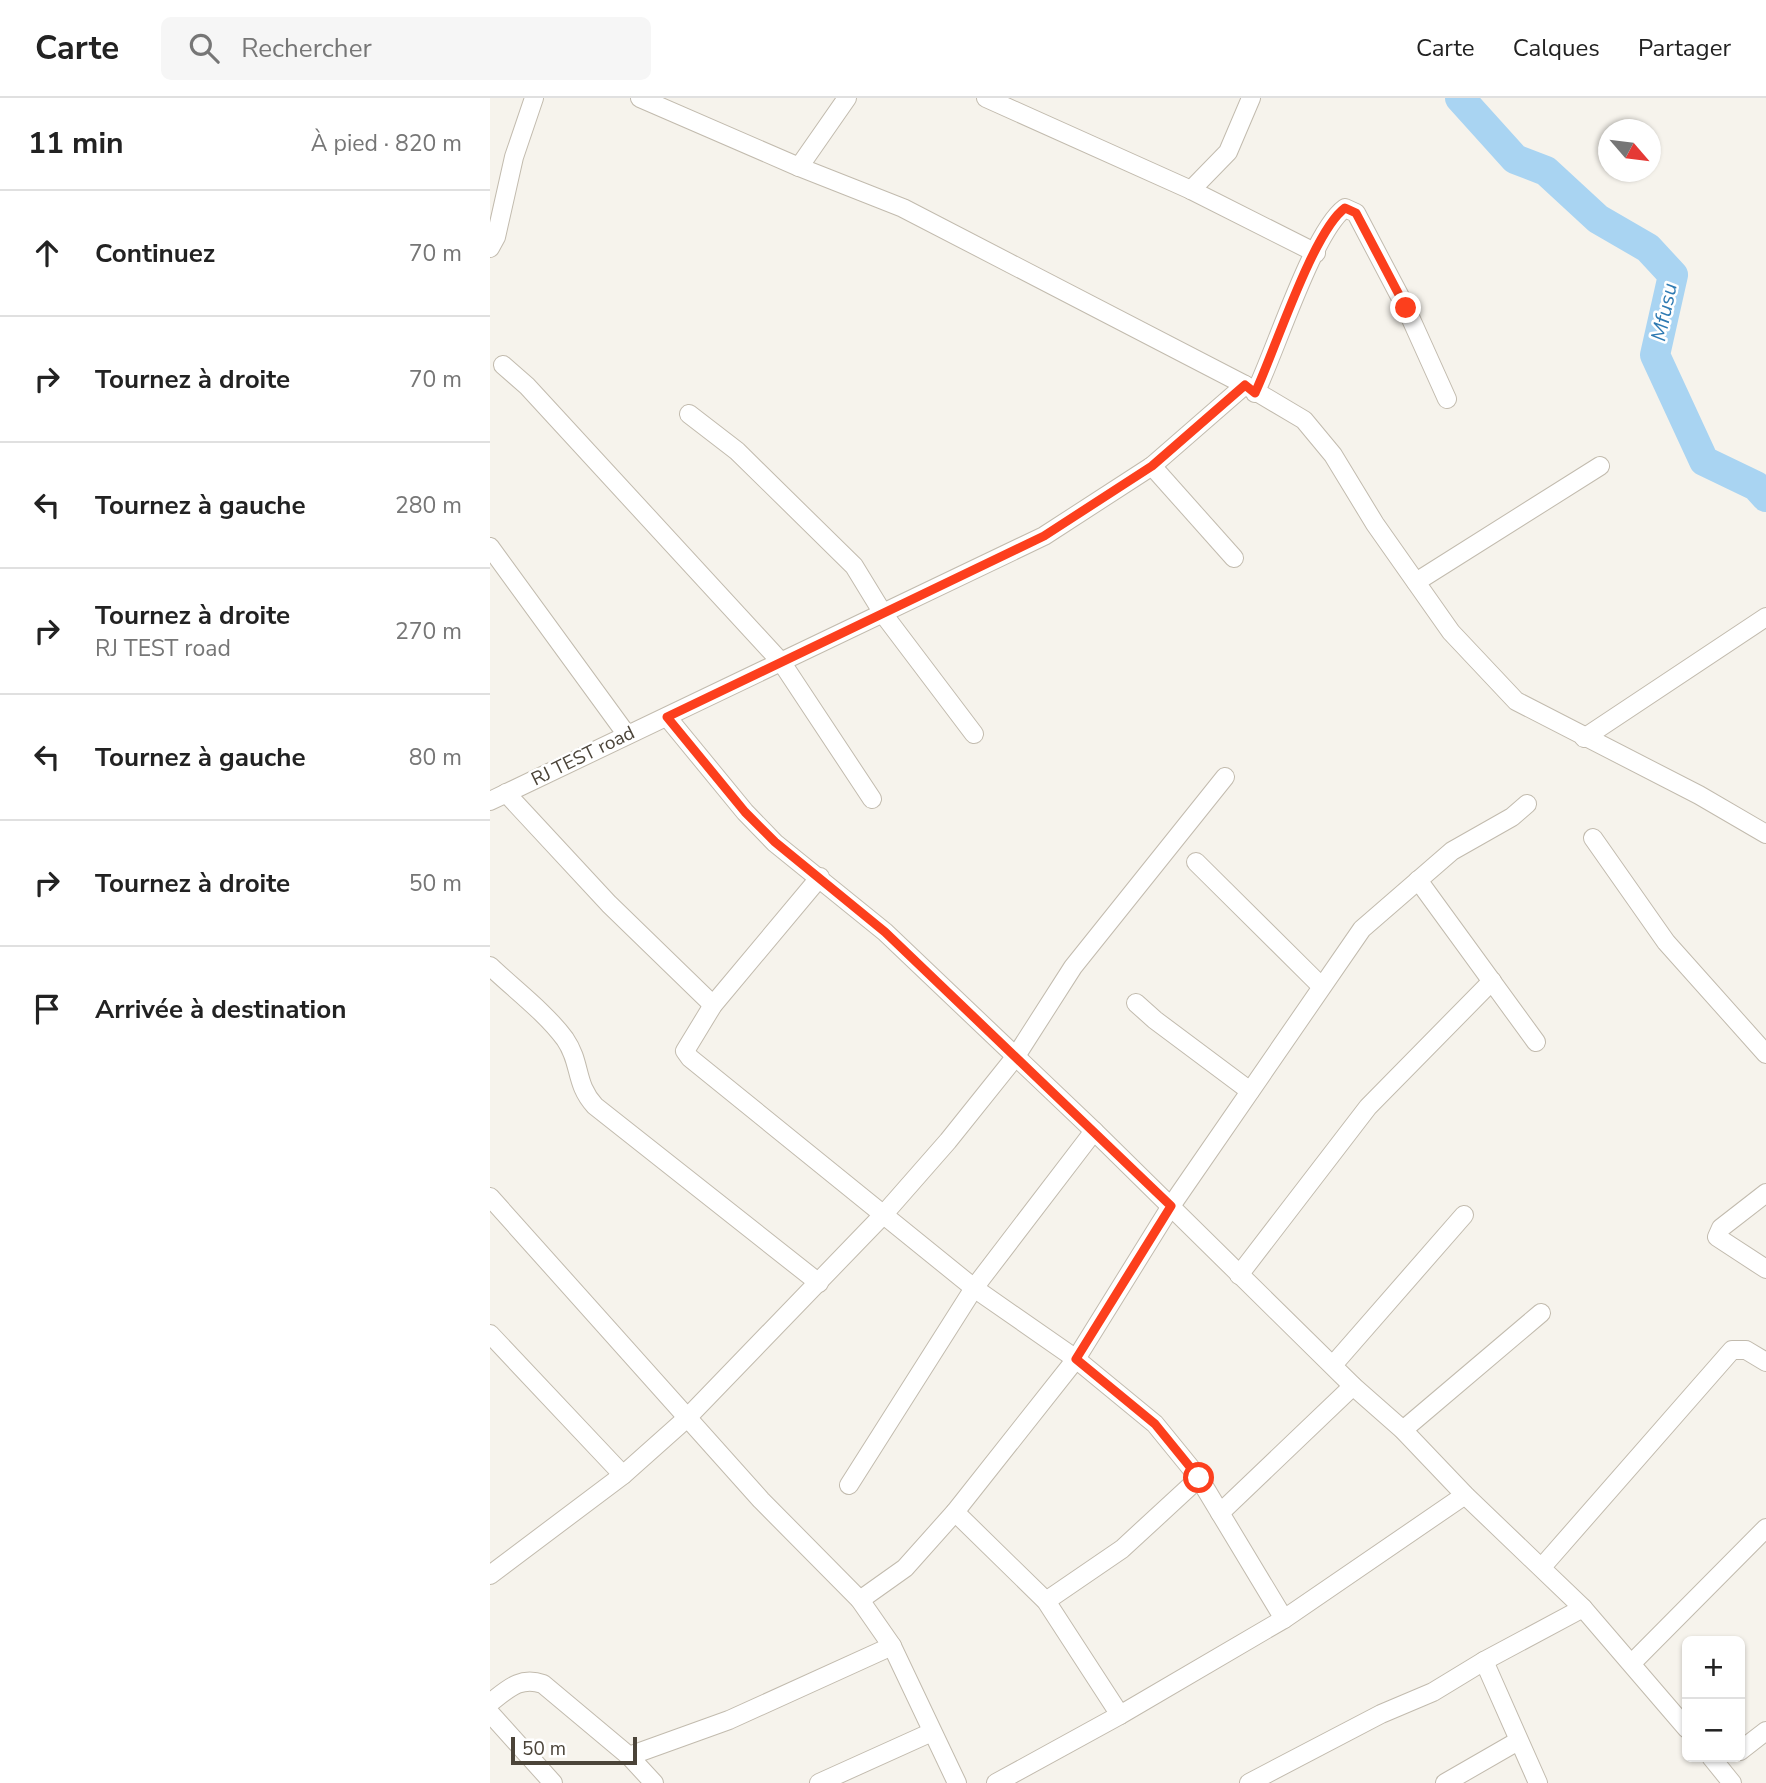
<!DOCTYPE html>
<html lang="fr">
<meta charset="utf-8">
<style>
:root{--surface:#fff;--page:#f6f6f6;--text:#222;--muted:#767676;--line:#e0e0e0}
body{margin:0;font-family:"Nunito Sans",sans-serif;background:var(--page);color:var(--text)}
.controls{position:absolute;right:21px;bottom:21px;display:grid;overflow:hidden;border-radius:10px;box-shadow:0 2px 5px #0004}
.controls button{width:63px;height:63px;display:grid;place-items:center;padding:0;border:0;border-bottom:2px solid var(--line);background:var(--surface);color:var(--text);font:35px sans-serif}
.compass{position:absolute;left:1108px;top:21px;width:63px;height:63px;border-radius:50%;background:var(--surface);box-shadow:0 2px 5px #0004;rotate:118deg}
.scale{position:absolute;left:21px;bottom:18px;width:126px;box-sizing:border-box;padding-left:7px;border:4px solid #4b4439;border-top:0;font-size:19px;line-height:24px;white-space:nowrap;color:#4b4439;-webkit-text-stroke:5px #fff;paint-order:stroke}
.stop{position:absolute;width:21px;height:21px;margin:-16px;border:5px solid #fc3f1d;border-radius:50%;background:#fff}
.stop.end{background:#fc3f1d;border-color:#fff;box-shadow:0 2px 7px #0008}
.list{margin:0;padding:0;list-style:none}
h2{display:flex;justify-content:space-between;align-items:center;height:91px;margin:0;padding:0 28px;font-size:30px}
h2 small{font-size:23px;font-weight:400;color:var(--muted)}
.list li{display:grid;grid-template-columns:46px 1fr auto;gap:21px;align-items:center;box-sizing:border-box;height:126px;padding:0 28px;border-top:2px solid var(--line)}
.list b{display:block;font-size:26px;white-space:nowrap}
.list p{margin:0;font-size:23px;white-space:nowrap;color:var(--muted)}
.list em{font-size:23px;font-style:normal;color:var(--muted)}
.icon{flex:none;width:38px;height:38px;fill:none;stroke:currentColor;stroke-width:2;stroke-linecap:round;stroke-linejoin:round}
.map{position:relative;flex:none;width:1276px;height:1685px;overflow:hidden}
header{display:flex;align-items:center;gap:42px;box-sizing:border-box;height:98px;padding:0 35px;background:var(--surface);border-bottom:2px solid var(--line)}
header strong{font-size:33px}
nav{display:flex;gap:38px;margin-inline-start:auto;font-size:24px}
.search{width:490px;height:63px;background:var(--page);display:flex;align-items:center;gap:18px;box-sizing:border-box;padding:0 24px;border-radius:10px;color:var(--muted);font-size:26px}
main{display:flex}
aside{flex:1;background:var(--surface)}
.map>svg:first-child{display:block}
</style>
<header>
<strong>Carte</strong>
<div class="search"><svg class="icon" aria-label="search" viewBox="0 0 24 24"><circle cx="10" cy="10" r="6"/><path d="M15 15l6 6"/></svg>Rechercher</div>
<nav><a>Carte</a><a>Calques</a><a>Partager</a></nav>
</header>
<main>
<aside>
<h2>11 min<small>À pied · 820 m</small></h2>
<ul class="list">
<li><svg class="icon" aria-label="ahead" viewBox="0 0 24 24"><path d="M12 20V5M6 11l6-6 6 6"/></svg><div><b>Continuez</b></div><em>70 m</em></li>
<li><svg class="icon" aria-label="right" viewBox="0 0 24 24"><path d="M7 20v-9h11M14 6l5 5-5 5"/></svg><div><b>Tournez à droite</b></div><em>70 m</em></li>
<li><svg class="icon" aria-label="left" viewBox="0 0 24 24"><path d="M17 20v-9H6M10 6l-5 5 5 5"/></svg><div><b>Tournez à gauche</b></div><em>280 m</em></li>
<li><svg class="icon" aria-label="right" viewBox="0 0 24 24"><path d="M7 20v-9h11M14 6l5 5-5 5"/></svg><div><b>Tournez à droite</b><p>RJ TEST road</p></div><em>270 m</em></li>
<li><svg class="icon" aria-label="left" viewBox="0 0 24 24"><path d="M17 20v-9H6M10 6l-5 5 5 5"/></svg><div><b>Tournez à gauche</b></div><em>80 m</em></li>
<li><svg class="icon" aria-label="right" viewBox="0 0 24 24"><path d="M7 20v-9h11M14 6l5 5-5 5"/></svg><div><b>Tournez à droite</b></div><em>50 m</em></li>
<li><svg class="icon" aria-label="arrive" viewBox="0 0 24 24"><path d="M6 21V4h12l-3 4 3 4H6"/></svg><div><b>Arrivée à destination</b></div></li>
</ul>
</aside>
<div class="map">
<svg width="1276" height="1685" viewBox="0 0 1276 1685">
<rect width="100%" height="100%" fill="#f6f3ec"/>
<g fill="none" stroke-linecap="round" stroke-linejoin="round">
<polyline stroke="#a9d4f2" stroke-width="30" points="970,0 1025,61 1056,73 1108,121 1158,150 1183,177 1165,257 1214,363 1266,388 1276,399"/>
<defs>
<g id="minor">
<polyline points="150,0 309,69 413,110 755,287"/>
<polyline points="496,0 701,92 826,155"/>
<polyline points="309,69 357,0"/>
<polyline points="701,92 738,54 761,0"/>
<polyline points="0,150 6,139 24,59 44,0"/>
<polyline points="13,267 37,288 292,565 382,701"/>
<path d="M765 295C785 255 823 133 855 110L866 115 916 210 957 301"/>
<polyline points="199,316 247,353 364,468 394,517 484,636"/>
<polyline points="662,368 744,460"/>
<polyline points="0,449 137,637"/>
<polyline points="926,484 1110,368"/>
<polyline points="177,619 255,714 285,745 395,834 604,1033 863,1288 913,1332 975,1397 1093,1510 1197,1631"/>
<polyline points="1094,640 1276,519"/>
<polyline points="16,695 119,806 223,907"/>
<polyline points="0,703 554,438 662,368 755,287 814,322 843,357 885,426 961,534 1026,603 1209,697 1276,736"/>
<polyline points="1103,740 1176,844 1276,956"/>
<polyline points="706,764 831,888"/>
<polyline points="330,779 223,907 195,953 200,960 484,1190 586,1261 665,1326 709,1380 794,1521"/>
<polyline points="928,782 1046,944"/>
<path d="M0 868C24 891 55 914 75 941 92 966 84 985 105 1008L329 1185"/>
<polyline points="646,905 665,922 760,993"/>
<polyline points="1276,1095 1231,1130 1227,1139 1276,1171"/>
<polyline points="0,1099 271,1402 370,1502 402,1548 467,1685"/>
<polyline points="749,1177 878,1009 1002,883"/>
<polyline points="0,1236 133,1377"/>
<polyline points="843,1267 974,1117"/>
<polyline points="913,1332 1051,1215"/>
<polyline points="359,1387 484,1190 604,1033"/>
<polyline points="465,1414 556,1503 630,1617"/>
<polyline points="730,1415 863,1288"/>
<polyline points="1052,1469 1242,1252 1256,1252 1276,1264"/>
<polyline points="0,1477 133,1377 197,1320 394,1116 458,1043 526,958 583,869 735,679"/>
<polyline points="370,1502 415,1470 465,1414 586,1261 681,1108 872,831 962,753 1022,719 1037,706"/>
<polyline points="556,1503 632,1451 709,1380"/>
<polyline points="994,1563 1048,1685"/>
<polyline points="1142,1565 1276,1430"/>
<path d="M0 1605C18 1591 30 1578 53 1586L139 1658 164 1685"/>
<polyline points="0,1615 63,1685"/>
<polyline points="1250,1653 1276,1633"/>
<polyline points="139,1658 239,1622 402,1548"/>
<polyline points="1221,1659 1242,1685"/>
<polyline points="329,1685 442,1634"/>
<polyline points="506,1685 630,1617 794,1521 975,1397"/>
<polyline points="759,1685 891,1616 943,1594 994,1563 1093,1510"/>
<polyline points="955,1685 1028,1643"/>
</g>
</defs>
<use href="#minor" stroke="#c2bbae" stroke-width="20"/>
<use href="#minor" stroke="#fff" stroke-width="18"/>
</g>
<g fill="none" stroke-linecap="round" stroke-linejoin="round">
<path stroke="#fc3f1d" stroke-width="9" d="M709 1380 665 1326 586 1261 681 1108 395 834 285 744 255 714 177 619 554 438 662 368 755 287 765 295C784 255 823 133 855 110L866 115 916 210"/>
</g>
<g text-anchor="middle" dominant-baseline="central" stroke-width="5" stroke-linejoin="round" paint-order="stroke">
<g font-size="19" fill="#4b4439" stroke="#fff">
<text transform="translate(93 658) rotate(-26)">RJ TEST road</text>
</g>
<g font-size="21" font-style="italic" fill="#2e7ab2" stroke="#fff">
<text transform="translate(1174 214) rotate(-78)">Mfusu</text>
</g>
</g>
</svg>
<div class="controls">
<button>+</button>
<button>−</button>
</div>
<svg class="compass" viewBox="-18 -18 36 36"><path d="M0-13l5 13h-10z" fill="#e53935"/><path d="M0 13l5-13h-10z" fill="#767676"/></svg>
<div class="scale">50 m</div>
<div class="stop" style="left:709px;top:1380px"></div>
<div class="stop end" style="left:916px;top:210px"></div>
</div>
</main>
